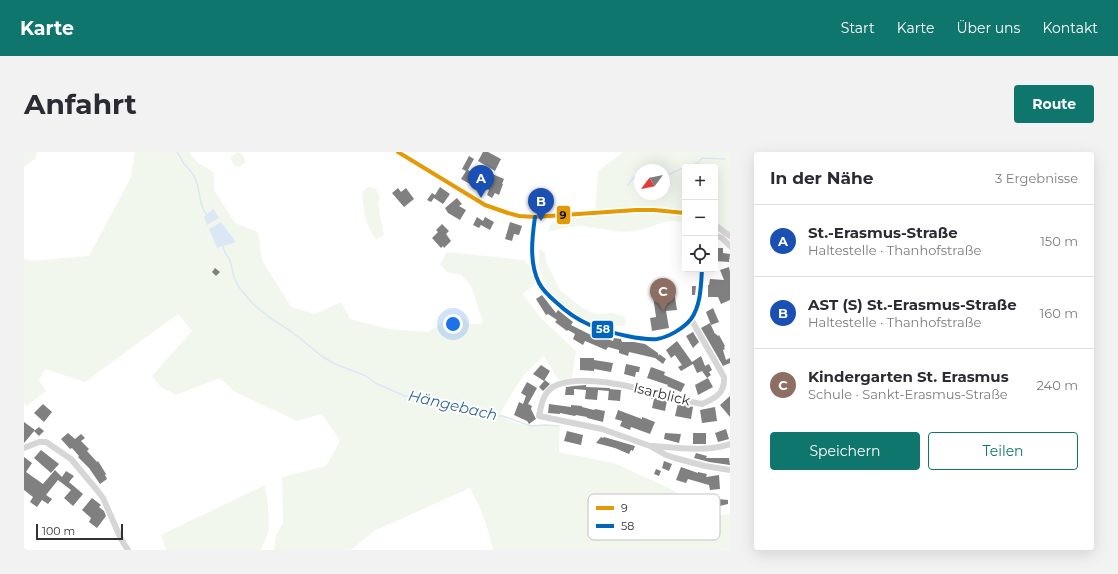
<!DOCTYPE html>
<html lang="de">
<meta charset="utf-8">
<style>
:root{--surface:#fff;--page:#f2f2f3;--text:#2b2b33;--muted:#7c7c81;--line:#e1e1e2;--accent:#0f766e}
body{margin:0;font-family:Montserrat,sans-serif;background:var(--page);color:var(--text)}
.controls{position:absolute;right:12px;top:12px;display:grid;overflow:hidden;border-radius:4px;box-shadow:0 4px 16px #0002}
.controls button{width:36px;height:36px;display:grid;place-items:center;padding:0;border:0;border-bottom:1px solid var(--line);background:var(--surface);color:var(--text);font:20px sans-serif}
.compass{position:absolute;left:610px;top:12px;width:36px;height:36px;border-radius:50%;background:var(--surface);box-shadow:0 4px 16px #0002;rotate:238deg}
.scale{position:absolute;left:12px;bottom:10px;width:87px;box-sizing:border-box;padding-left:4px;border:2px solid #323232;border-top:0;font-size:11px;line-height:14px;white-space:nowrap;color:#323232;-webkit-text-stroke:3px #fff;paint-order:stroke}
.you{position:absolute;left:429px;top:172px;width:14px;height:14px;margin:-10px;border:3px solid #fff;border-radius:50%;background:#1a73e8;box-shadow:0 0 0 6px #1a73e833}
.badge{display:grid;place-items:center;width:26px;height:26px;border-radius:50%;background:var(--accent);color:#fff;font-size:13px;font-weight:700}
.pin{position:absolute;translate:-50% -33px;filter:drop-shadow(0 1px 2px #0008)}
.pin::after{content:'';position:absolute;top:21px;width:14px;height:12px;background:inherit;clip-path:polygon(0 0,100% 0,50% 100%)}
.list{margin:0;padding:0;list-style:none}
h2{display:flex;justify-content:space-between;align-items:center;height:52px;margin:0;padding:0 16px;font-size:17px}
h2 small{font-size:13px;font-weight:400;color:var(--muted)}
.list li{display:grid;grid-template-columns:26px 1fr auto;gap:12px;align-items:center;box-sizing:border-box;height:72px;padding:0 16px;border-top:1px solid var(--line)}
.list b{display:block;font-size:15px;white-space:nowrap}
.list p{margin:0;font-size:13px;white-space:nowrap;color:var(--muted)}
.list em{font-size:13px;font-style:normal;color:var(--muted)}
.actions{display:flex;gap:8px;padding:12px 16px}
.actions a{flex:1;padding:9px 0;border:1px solid var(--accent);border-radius:4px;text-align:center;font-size:14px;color:var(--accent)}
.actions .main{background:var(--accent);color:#fff}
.icon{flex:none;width:22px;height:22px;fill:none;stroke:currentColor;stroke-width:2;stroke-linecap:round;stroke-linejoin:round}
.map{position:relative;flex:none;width:706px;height:398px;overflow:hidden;border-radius:4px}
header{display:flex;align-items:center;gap:24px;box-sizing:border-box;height:56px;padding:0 20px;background:var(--accent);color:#fff}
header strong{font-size:19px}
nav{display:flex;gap:22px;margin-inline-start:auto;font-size:14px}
.intro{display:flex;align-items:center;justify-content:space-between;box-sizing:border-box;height:96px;padding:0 24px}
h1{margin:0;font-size:28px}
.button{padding:10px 18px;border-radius:4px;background:var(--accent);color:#fff;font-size:14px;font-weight:700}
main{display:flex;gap:24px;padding:0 24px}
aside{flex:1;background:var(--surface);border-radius:4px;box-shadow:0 4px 16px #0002}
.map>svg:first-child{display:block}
</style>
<header>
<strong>Karte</strong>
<nav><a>Start</a><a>Karte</a><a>Über uns</a><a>Kontakt</a></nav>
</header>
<div class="intro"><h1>Anfahrt</h1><a class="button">Route</a></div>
<main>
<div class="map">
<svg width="706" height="398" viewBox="0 0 706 398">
<rect width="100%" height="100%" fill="#fff"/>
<g fill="#f2f7ee" fill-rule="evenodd">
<polygon points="0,0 13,0 12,6 0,15"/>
<path d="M111 0H165L174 11 190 20V38L211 71 234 80 238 108 267 155 291 162 317 150 326 167 365 177 404 180 428 164 433 168 439 165 445 172H455L459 170 447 134 437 123 423 120 416 112 423 100 500 108 517 127 499 142 516 165 552 199 548 226 534 228 520 204 500 223 488 241 476 262 493 272 536 273 535 300 590 311 649 338 661 348 662 368 706 362V398H469C464 376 457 356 446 336L350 379 327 398H250L252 383 259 371 258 325 302 314 316 289 298 262 273 269 211 240 196 226 152 243 137 235 128 224 168 179 154 162 61 230 21 217 15 228 22 239 3 254 0 250V107L6 109 65 104 107 25Z"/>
<polygon points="213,0 218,2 221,8 221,11 215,15 211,14 206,6"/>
<path d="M599 0H706V80L691 69V15H661V61H571L574 19ZM616 18H640V42H616Z"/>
<path d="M344 35 351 36 356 45 354 52 360 83 352 88C341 73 339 58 338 40Z"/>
<path d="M614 61H642L661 64V71C639 64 630 77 610 79 590 82 574 74 554 74 544 75 534 77 524 80L526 73 536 67Z"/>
<polygon points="515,97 521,100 522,110 536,138 547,147 560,157 572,162 589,161 601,165 602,174 585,174 560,168 530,145 520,131 515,116"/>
<polygon points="241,333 244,352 245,378 237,398 142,398 137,383"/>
</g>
<g fill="#dbe7f4">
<polygon points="189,57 195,66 183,73 180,65"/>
<polygon points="197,70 212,90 193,96 185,77"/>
</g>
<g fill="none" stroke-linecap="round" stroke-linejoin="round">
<g stroke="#dbe7f4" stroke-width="1.5">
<path d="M153 0C156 4 158 10 162 14 165 18 169 21 171 26 177 39 174 52 183 63"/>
<polyline points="662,15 674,11 678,6 701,7"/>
<polyline points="625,18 626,18"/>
<polyline points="643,20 643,22 646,22 661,15"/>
<polyline points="604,33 609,26 616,21"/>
<polyline points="198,93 202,102 206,108 210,125 214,134 228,151 245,165 268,180 299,205 311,212 342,224 351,231 381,244 395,245 410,250 430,250 463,264 479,264 507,274 523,273 534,274"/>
</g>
</g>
<g fill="#808080">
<polygon points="459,0 464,0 477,7 471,19 454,9"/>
<polygon points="445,4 450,7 444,18 463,29 466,21 480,27 478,32 479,32 475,43 471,41 468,46 463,43 465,38 457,34 455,37 437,27 442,19 438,17"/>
<polygon points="416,35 426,42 419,52 410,46 407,50 403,48 408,41 411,43"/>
<polygon points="374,36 377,40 382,36 390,47 380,55 368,41"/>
<polygon points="433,46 438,52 435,54 442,58 436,68 424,61 421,56"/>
<polygon points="453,65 459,69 461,65 470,70 466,78 457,73 455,76 449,73"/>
<polygon points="486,70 498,74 495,83 490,82 488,89 481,87"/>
<polygon points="418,72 425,79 422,82 427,89 420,96 419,94 417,96 408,86 414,80 412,78"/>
<polygon points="691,96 699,96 699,101 706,102 705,110 691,109"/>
<polygon points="705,115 706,120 706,148 697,152 694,145 684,145 684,133 685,133 686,127 700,128 696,118"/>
<polygon points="191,116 196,120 192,124 188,120"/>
<polygon points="668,134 672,134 671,143 668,143"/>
<polygon points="650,139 653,158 642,159 645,176 628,179 626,166 632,165 629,144 644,142 643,140"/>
<polygon points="518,143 532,161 534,158 549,170 547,173 569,184 578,187 579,185 589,189 590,186 597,187 598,190 610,190 621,192 634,201 634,204 635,202 642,207 639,212 631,206 605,200 604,204 595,201 595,198 584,195 582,198 561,189 559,193 549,187 551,182 544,178 543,179 531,170 533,168 524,162 522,163 512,147"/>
<polygon points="689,156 695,170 687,173 682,160"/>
<polygon points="686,171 691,182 692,182 694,184 695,183 701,194 700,195 701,197 699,198 702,208 706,206 706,211 699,214 677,176"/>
<polygon points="669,180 675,190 669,196 662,184"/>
<polygon points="653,189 668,210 677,204 681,214 685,212 688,218 685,220 687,223 683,226 678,219 673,221 669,212 657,219 654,215 658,213 651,203 647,206 642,198"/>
<polygon points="556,206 570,206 570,208 589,211 587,220 570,217 570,219 556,218"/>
<polygon points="602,212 616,215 615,220 612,220 611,225 600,222"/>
<polygon points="517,213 526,219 520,229 509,222"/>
<polygon points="627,215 641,220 640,223 661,232 657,240 643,234 644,233 623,226"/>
<polygon points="684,226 689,235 674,243 671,233"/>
<polygon points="521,228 526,232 519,239 515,235"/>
<polygon points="503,230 513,236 504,252 508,254 507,257 512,267 505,272 503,269 490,263 495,250 499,252 502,244 497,241"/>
<polygon points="562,233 562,235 586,236 585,239 574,238 573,248 561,247 562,238 550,237 550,234"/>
<polygon points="550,234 550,243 541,243 542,235"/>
<polygon points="585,237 597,238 596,249 584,248"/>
<polygon points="628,244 643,249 641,259 628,256 630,247 627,247"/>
<polygon points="706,244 706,265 696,253"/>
<polygon points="654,251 669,255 667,267 651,264"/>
<polygon points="19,252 28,260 20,270 10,261"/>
<polygon points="525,252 547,255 547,253 558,254 558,255 570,258 571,257 581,259 579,270 563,266 563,265 552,263 551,264 536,261 536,262 524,261"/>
<polygon points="691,255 693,269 678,271 676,258"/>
<polygon points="594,258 618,267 618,265 631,270 626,282 607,275 606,278 596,274 598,269 591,267"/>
<polygon points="0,270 11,278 0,291"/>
<polygon points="15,275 20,279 15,284 10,279"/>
<polygon points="702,277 705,287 694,290 691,281"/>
<polygon points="543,279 559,283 557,293 540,289"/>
<polygon points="44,281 51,287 57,282 61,286 57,289 65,297 63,299 73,310 74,309 82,322 81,323 83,327 76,332 65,316 54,305 55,304 48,296 46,297 37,287"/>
<polygon points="641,281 657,282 655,291 640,287"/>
<rect x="669" y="281" width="13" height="11"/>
<polygon points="577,285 579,286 580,285 611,294 609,299 607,298 605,302 591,296 572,291"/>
<polygon points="17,298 35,312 27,321 10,306"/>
<polygon points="672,301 683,304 682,306 705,306 706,313 685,310 670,306"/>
<polygon points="0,305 8,311 2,320 19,332 31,318 38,325 42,319 50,324 45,330 59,342 49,354 40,346 47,338 34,328 22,343 28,347 24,352 18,348 13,355 6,350 9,345 0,338"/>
<polygon points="640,309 648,312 645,319 638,316"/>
<polygon points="657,315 674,321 674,320 683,322 682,325 695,323 696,337 686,338 685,333 664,327 662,331 652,328"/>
<polygon points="632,317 637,319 635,324 630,322"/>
<polygon points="673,345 704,348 704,352 696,354 696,359 672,357"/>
<polygon points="68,346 77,353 75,355 80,359 82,364 73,376 65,370 67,366 58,358"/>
</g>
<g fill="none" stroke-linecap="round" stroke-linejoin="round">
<g stroke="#d6d6d6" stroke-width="6">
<polyline points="374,0 461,53 484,61 495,64 511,65 612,58 630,58 661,61"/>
<path d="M511 65C508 86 505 111 515 131 519 139 526 145 533 151 554 171 575 178 603 184 613 186 623 188 633 187 645 185 660 176 667 167 677 153 677 133 678 117"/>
<polyline points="691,73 706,84"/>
<polyline points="691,83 698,86 706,94"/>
<path d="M667 167 700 225C701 241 692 246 678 252 643 245 560 216 529 235 519 241 517 254 515 264L578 277 626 294 642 303 651 306 681 314 706 318"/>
<path d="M628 294C653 296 682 300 706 292"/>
<polyline points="0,296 15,290 22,290 47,307 73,338 79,346 97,387 104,398"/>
</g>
<defs>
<polyline id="bus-1" points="374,0 461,53 484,61 495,64 511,65 612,58 630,58 661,61"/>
<path id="bus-2" d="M511 65C508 86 505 111 515 131 519 139 526 145 533 151 554 171 575 178 603 184 613 186 623 188 633 187 645 185 660 176 667 167 677 153 677 133 678 117"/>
</defs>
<use href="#bus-1" stroke="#fff" stroke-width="7"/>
<use href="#bus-2" stroke="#fff" stroke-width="7"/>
<use href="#bus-1" stroke="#e39a05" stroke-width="4"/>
<use href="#bus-2" stroke="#0065bd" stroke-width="4"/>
</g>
<g text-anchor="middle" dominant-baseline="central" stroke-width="4" stroke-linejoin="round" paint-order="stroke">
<g font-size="14" fill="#323232" stroke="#fff">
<text transform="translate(638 242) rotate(14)">Isarblick</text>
</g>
<g font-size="15" font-style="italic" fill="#37699d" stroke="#fff">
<text transform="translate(429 253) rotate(13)">Hängebach</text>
</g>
</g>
<rect x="564" y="342" width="132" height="46" rx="6" fill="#fff" stroke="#c2c2c2" stroke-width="1"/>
<rect x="572" y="354" width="18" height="4" fill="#e39a05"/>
<rect x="572" y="372" width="18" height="4" fill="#0065bd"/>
<g font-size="11" fill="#323232">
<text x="597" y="360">9</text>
<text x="597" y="378">58</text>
</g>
<g stroke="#fff" stroke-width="1.5">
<rect x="532" y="53" width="15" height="20" rx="4" fill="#e39a05"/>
<rect x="567" y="168" width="23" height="19" rx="4" fill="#0065bd"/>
</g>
<g font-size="11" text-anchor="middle" font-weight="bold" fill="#fff">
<text x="579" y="181">58</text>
</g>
<g font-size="11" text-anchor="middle" font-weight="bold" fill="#111">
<text x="539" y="67">9</text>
</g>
</svg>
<div class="controls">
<button>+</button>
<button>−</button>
<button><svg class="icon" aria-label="locate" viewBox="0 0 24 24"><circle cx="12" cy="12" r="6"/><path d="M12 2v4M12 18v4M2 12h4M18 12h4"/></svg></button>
</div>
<svg class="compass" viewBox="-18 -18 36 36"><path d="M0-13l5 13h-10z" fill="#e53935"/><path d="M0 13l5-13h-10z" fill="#7c7c81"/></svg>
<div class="scale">100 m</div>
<div class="you"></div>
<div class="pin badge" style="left:457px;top:46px;background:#1a4fb4">A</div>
<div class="pin badge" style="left:517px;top:69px;background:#1a4fb4">B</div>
<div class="pin badge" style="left:639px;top:159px;background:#8d6e63">C</div>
</div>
<aside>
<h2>In der Nähe<small>3 Ergebnisse</small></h2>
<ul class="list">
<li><span class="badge" style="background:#1a4fb4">A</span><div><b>St.-Erasmus-Straße</b><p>Haltestelle · Thanhofstraße</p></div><em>150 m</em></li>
<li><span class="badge" style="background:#1a4fb4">B</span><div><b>AST (S) St.-Erasmus-Straße</b><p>Haltestelle · Thanhofstraße</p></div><em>160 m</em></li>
<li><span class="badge" style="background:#8d6e63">C</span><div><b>Kindergarten St. Erasmus</b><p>Schule · Sankt-Erasmus-Straße</p></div><em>240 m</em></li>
</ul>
<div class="actions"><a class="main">Speichern</a><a>Teilen</a></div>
</aside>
</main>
